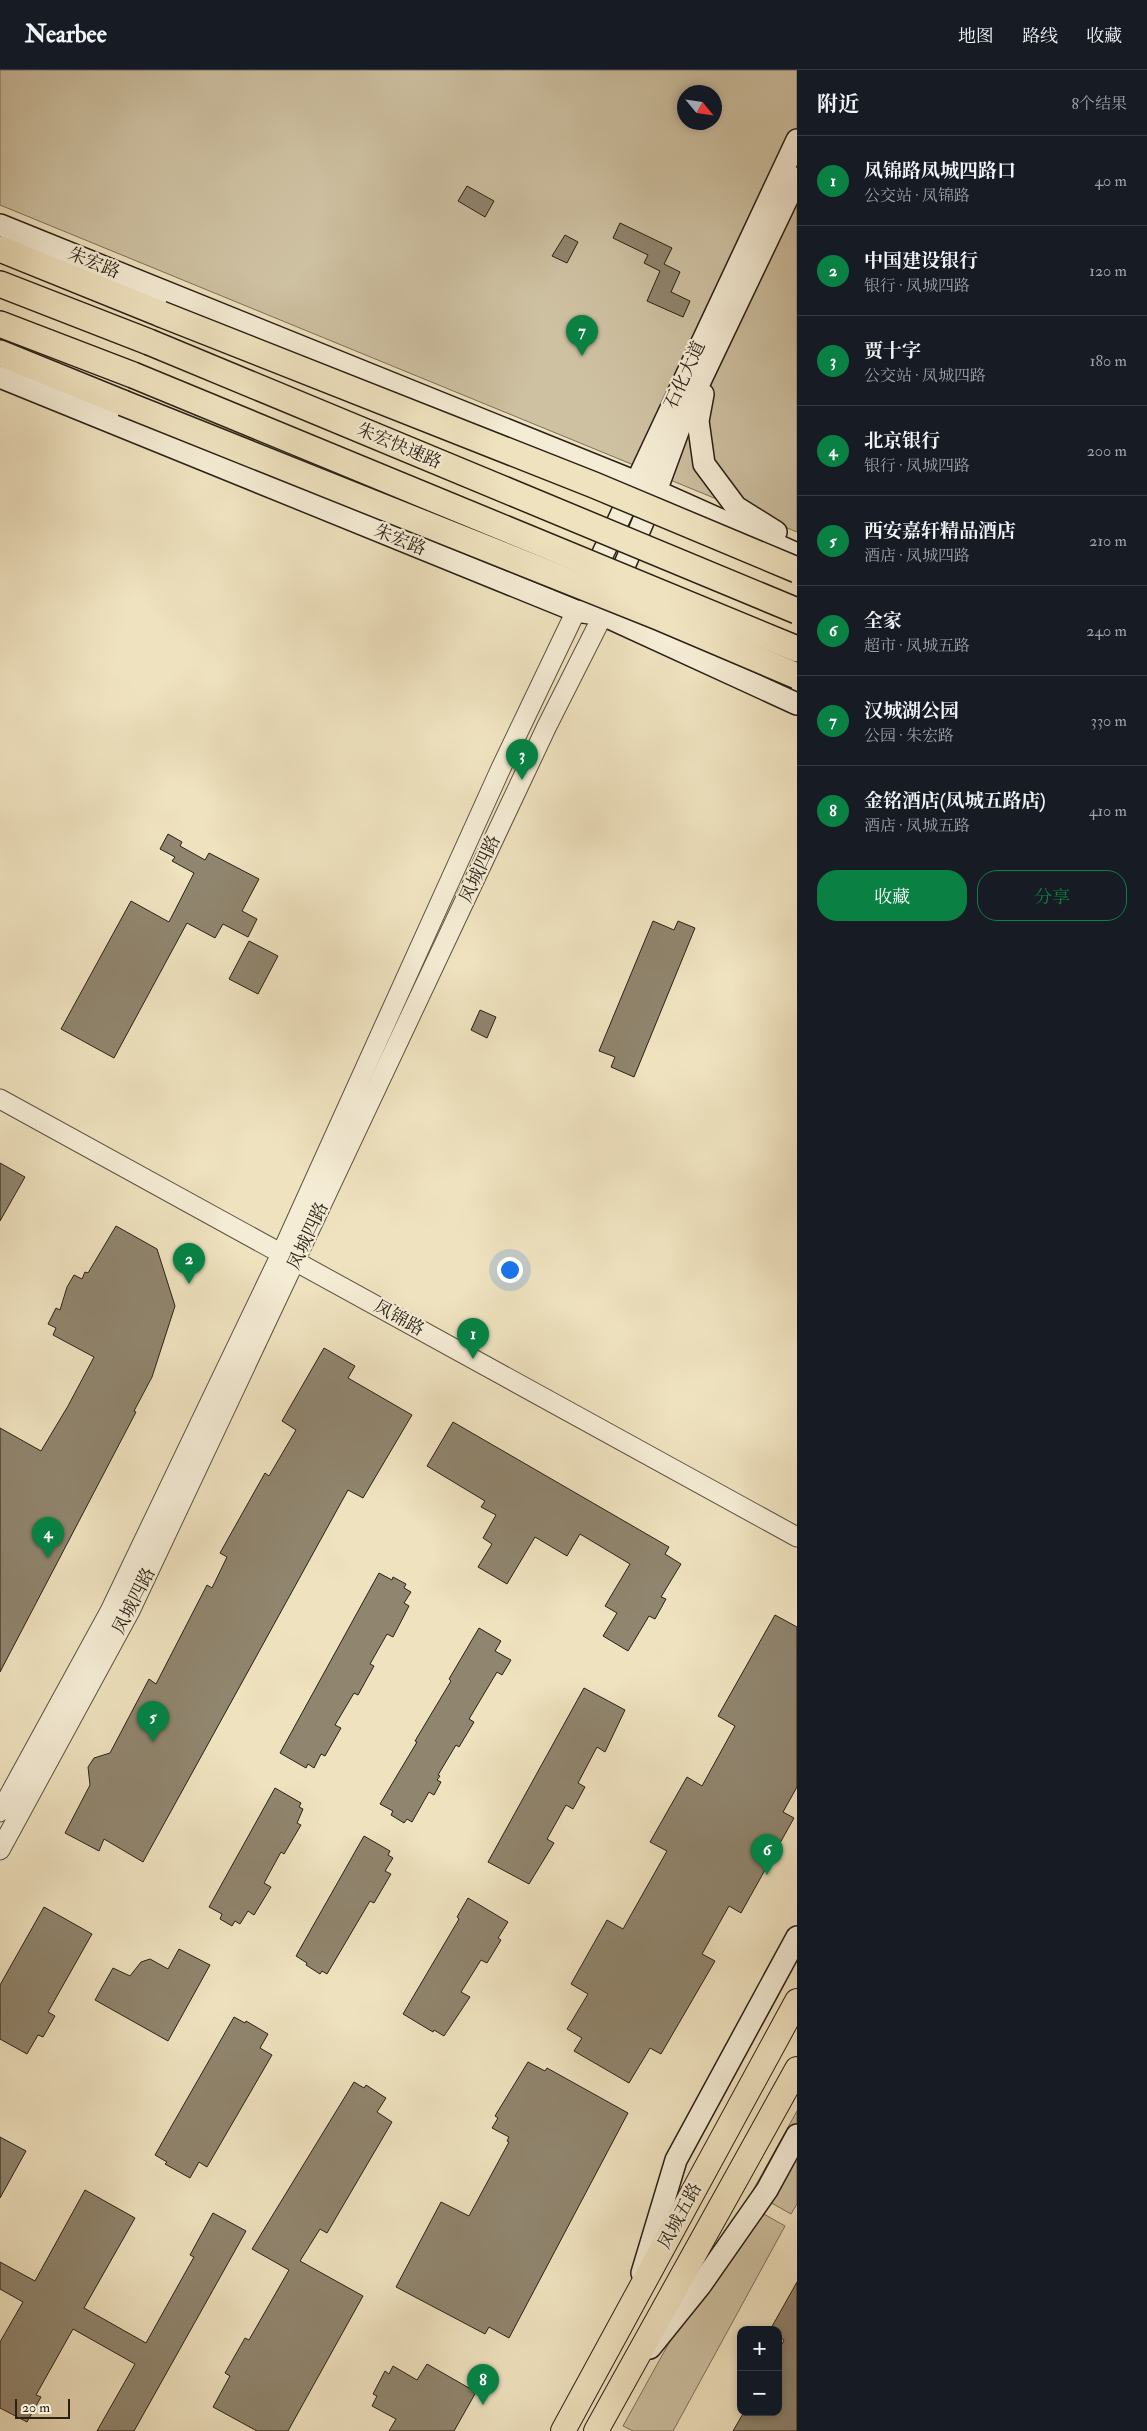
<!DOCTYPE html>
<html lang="zh">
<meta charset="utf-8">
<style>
:root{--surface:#171b24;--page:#242831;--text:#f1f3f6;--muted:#9ea1a6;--line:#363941;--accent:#0b8043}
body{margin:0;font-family:"IM FELL Double Pica","Noto Serif SC",serif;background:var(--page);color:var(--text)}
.controls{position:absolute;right:15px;bottom:15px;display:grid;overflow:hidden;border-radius:10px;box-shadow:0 2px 8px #0003}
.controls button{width:45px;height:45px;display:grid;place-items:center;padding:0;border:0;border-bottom:1px solid var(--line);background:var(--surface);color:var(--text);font:25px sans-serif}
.compass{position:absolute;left:677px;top:15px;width:45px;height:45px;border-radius:50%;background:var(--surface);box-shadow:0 2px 8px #0003;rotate:119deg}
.scale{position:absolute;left:15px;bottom:12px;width:55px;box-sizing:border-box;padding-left:5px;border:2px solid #2a2116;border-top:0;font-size:14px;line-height:18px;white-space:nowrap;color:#2a2116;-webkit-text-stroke:4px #f5ecd5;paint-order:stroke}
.you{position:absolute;left:509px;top:1199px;width:18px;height:18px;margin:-12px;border:4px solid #fff;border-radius:50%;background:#1a73e8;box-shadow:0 0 0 8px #1a73e833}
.badge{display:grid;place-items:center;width:32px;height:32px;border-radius:50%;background:var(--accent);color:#fff;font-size:16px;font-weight:700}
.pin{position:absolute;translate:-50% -41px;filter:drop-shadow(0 1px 2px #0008)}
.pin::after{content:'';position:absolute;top:26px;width:18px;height:15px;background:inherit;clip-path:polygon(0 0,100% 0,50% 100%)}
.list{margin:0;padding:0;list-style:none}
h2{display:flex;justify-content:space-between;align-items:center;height:65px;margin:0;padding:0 20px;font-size:21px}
h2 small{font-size:16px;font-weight:400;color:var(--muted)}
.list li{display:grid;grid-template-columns:32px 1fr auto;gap:15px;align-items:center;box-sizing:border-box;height:90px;padding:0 20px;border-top:1px solid var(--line)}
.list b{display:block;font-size:19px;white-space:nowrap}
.list p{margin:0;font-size:16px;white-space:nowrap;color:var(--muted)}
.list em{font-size:16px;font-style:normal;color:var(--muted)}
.actions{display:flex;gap:10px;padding:15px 20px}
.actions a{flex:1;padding:11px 0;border:1px solid var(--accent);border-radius:20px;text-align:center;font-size:18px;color:var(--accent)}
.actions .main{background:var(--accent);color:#fff}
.map{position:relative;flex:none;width:797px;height:2361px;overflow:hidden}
header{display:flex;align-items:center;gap:30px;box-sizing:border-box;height:70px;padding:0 25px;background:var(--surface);border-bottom:1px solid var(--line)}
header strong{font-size:24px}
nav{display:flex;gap:28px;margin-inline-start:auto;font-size:18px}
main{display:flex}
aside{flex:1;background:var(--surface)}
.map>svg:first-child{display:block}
</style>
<header>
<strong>Nearbee</strong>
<nav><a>地图</a><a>路线</a><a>收藏</a></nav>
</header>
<main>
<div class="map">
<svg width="797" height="2361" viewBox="0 0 797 2361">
<rect width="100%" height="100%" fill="#efe2bf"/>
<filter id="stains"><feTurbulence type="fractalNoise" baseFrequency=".004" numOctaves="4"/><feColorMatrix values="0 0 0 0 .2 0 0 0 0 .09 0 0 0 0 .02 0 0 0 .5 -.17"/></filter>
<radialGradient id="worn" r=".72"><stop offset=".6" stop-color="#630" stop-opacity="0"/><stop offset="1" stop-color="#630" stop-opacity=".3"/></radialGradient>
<g fill="#cec1a2" stroke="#7c715c" fill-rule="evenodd">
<path d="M0 0H797V462L0 135ZM684 22H714V52H684Z"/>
<polygon points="797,2041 797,2134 791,2144 752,2122"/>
<polygon points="746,2134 785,2156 673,2361 633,2361 623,2356"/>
</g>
<g fill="#90856e" stroke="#2a2116">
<polygon points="467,116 494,131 485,147 458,131"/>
<polygon points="620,153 672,178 664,194 680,202 671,222 690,231 683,247 647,231 660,201 644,193 648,185 613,168"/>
<polygon points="565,165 578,172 567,193 552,186"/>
<polygon points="168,764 182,772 180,776 205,790 209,783 259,809 242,841 257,849 248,867 223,854 215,868 187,853 114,988 61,959 131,831 169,852 194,803 172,791 175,787 160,779"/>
<polygon points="653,851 674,860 678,851 695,858 634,1007 611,997 615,987 599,981"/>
<polygon points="249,871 278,886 258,924 229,909"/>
<polygon points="480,940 496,947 487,968 471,960"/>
<polygon points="0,1093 25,1107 0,1151"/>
<polygon points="116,1156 157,1179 175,1236 152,1307 134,1341 136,1342 0,1602 0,1358 41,1381 68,1336 94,1287 53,1265 56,1258 48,1254 56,1238 60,1240 67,1217 74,1205 82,1209 85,1202 88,1203"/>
<polygon points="324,1278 355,1296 348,1308 412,1345 363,1428 348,1420 143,1792 104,1769 99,1781 65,1763 90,1715 88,1697 94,1688 110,1683 149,1609 156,1614 207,1515 212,1518 227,1487 220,1483 265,1403 269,1406 296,1360 282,1351"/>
<polygon points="453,1352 669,1477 665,1484 681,1494 661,1527 666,1529 655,1549 649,1546 628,1581 603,1566 617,1543 605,1536 630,1494 580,1464 567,1486 535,1467 507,1514 478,1497 492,1474 483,1468 496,1445 481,1437 485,1431 427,1396"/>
<polygon points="379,1503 392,1510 393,1507 406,1514 404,1518 411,1522 404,1533 409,1536 393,1567 387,1564 370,1594 374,1596 358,1625 354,1623 335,1655 341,1658 325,1686 321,1684 314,1698 308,1694 306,1698 280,1683"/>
<polygon points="775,1545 797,1557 797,1717 783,1742 794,1748 741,1843 729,1836 702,1884 715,1891 661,1984 650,1978 629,2013 574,1981 582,1968 567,1959 588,1924 571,1914 607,1850 623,1859 667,1781 650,1772 687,1707 702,1716 735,1656 718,1646"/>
<polygon points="479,1558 501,1571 495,1581 511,1590 502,1605 497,1602 469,1649 474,1652 459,1677 456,1675 438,1705 440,1706 437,1710 441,1712 434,1725 429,1722 412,1752 407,1749 404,1753 391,1745 393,1741 380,1734 417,1672 415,1671 451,1611 449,1609"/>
<polygon points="584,1618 625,1640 605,1682 597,1677 578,1713 585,1717 573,1739 566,1735 547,1769 554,1773 529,1814 488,1792"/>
<polygon points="275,1718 301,1733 299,1737 303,1739 297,1753 301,1755 284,1784 281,1782 264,1813 271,1817 254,1845 248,1841 240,1854 235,1851 232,1856 220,1849 222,1844 209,1837"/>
<polygon points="364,1766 390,1781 388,1785 393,1788 385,1801 391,1804 374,1833 370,1831 327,1904 322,1901 320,1904 306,1895 307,1893 296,1886"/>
<polygon points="468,1828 508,1852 498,1868 501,1870 487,1893 481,1890 461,1922 470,1927 444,1966 434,1960 433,1962 403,1944 459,1849 457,1847"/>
<polygon points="44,1837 92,1864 48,1942 55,1946 43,1967 38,1965 27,1984 0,1969 0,1915"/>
<polygon points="179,1879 210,1895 168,1971 95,1930 113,1898 130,1906 141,1892 150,1889 168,1899"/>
<polygon points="234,1947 245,1953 246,1951 268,1964 260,1978 272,1985 207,2097 199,2092 190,2108 165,2094 167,2092 155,2085"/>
<polygon points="528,1992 545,2001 547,1998 628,2043 509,2268 489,2257 485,2264 396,2217 441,2132 469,2146 509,2072 507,2071 509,2067 492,2058 498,2048 495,2046"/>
<polygon points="354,2012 364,2018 366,2015 386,2028 377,2042 392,2052 327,2163 320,2159 300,2191 363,2226 288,2361 257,2361 213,2337 230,2306 225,2303 245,2268 249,2270 289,2200 252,2179"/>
<polygon points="0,2067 26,2081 0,2128"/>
<polygon points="85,2120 135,2148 84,2238 146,2273 194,2187 190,2185 213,2143 246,2161 134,2361 97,2361 135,2294 73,2259 36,2325 41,2327 27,2352 0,2338 0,2272 23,2232 0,2219 0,2192 35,2211"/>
<polygon points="797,2212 797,2361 733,2361 744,2342 778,2342 778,2281 784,2270 778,2266 778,2260 770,2260"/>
<polygon points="427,2294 476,2322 454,2361 389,2361 396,2349 372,2336 377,2326 373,2324 385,2301 389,2304 393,2296 417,2310"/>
</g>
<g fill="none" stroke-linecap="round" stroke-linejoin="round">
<defs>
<g id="tertiary">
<polyline points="0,1029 797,1467"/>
<polyline points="0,1742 110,1541 281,1184 501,698 576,541"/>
<polyline points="0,1780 130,1541 547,656 603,545"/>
</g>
<g id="secondary">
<polyline points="0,155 636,412 797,484"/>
<polyline points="0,307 576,541 603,545 797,634"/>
<polyline points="703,324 698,351 704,394 736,437 776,462"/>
<polyline points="590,511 797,70"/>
<polyline points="614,520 656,421 684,345 797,108"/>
<polyline points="642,2203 676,2090 797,1867"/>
<polyline points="650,2278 700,2216 767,2120 797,2065"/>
</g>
<g id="primary">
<polyline points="563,2361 797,1931"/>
<polyline points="596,2361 797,1999"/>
</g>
<g id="trunk">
<polyline points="0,179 161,244"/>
<polyline points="0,214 149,272"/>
<polyline points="0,254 133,305"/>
<polyline points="0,283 123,333"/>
</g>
</defs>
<use href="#tertiary" stroke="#5b5140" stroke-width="21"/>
<use href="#secondary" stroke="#2a2116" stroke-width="24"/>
<use href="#primary" stroke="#2a2116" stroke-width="26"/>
<use href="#trunk" stroke="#2a2116" stroke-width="28"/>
<use href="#tertiary" stroke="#f5ecd5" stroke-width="19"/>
<use href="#secondary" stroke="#f5ecd5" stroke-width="21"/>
<use href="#primary" stroke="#efe2bf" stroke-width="24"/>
<use href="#trunk" stroke="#efe2bf" stroke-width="25"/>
<defs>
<g id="trunk-bridge">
<polyline points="161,244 594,415 797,500"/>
<polyline points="149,272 797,541"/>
<polyline points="133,305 797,579"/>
<polyline points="123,333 658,547 797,606"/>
</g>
</defs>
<use href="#trunk-bridge" stroke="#2a2116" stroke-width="28" stroke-linecap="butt"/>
<use href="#trunk-bridge" stroke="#efe2bf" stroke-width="25"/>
</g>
<g text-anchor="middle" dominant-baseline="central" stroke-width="4.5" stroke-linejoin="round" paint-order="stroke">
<g font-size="18" fill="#2a2116" stroke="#f5ecd5">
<text transform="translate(94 193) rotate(22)">朱宏路</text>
<text transform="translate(685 305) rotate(-65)">石化大道</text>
<text transform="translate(399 376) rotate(23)">朱宏快速路</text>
<text transform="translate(400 470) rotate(22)">朱宏路</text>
<text transform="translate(480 799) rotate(-65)">凤城四路</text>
<text transform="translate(308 1166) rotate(-65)">凤城四路</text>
<text transform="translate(399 1248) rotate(29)">凤锦路</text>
<text transform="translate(134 1531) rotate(-63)">凤城四路</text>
<text transform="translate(680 2146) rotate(-62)">凤城五路</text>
</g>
</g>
<rect width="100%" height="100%" filter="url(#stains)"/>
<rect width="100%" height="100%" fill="url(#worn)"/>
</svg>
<div class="controls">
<button>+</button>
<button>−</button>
</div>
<svg class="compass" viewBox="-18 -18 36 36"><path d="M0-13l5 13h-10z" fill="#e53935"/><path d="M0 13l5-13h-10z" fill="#9ea1a6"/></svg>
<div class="scale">20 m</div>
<div class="you"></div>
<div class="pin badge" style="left:473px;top:1289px">1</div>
<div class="pin badge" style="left:189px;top:1214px">2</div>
<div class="pin badge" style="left:522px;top:710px">3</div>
<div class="pin badge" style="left:48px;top:1488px">4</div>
<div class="pin badge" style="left:153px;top:1672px">5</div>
<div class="pin badge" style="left:767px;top:1805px">6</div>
<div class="pin badge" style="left:582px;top:286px">7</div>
<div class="pin badge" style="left:483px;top:2335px">8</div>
</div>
<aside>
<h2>附近<small>8个结果</small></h2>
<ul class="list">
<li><span class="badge">1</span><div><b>凤锦路凤城四路口</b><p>公交站 · 凤锦路</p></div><em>40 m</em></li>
<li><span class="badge">2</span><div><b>中国建设银行</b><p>银行 · 凤城四路</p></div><em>120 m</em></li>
<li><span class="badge">3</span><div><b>贾十字</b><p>公交站 · 凤城四路</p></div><em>180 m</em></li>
<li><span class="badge">4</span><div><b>北京银行</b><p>银行 · 凤城四路</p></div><em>200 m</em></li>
<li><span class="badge">5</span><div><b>西安嘉轩精品酒店</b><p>酒店 · 凤城四路</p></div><em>210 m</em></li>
<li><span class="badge">6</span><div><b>全家</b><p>超市 · 凤城五路</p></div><em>240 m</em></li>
<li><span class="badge">7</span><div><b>汉城湖公园</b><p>公园 · 朱宏路</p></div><em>330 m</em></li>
<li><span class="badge">8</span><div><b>金铭酒店(凤城五路店)</b><p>酒店 · 凤城五路</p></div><em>410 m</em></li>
</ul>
<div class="actions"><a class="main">收藏</a><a>分享</a></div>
</aside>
</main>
